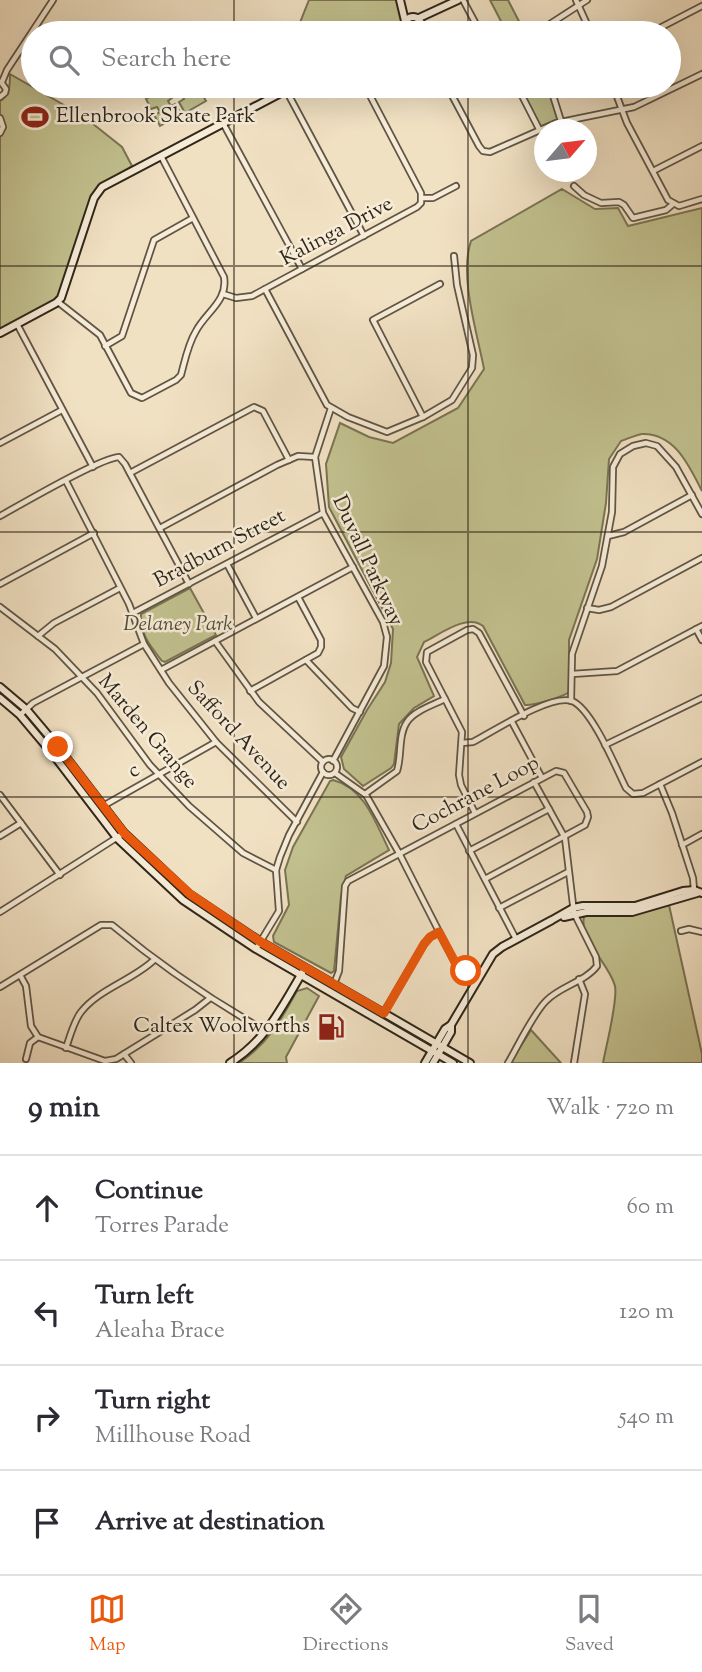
<!DOCTYPE html>
<meta charset="utf-8">
<style>
:root{--surface:#fff;--page:#f2f2f3;--text:#2b2b33;--muted:#7c7c81;--line:#e1e1e2;--accent:#ea580c}
body{margin:0;font-family:"Sorts Mill Goudy",serif;background:var(--page);color:var(--text)}
.compass{position:absolute;left:534px;top:119px;width:63px;height:63px;border-radius:50%;background:var(--surface);box-shadow:0 7px 28px #0002;rotate:62deg}
.stop{position:absolute;width:21px;height:21px;margin:-16px;border:5px solid #ea580c;border-radius:50%;background:#fff}
.stop.end{background:#ea580c;border-color:#fff;box-shadow:0 2px 7px #0008}
.list{margin:0;padding:0;list-style:none}
h2{display:flex;justify-content:space-between;align-items:center;height:91px;margin:0;padding:0 28px;font-size:30px}
h2 small{font-size:23px;font-weight:400;color:var(--muted)}
.list li{display:grid;grid-template-columns:46px 1fr auto;gap:21px;align-items:center;box-sizing:border-box;height:105px;padding:0 28px;border-top:2px solid var(--line)}
.list b{display:block;font-size:26px;white-space:nowrap}
.list p{margin:0;font-size:23px;white-space:nowrap;color:var(--muted)}
.list em{font-size:23px;font-style:normal;color:var(--muted)}
.icon{flex:none;width:38px;height:38px;fill:none;stroke:currentColor;stroke-width:2;stroke-linecap:round;stroke-linejoin:round}
.map{position:relative;flex:none;width:702px;height:1063px;overflow:hidden}
.search{position:absolute;background:var(--surface);box-shadow:0 7px 28px #0002;left:21px;right:21px;top:21px;height:77px;display:flex;align-items:center;gap:18px;box-sizing:border-box;padding:0 24px;border-radius:38px;color:var(--muted);font-size:26px}
.sheet{height:511px;background:var(--surface)}
nav{display:flex;justify-content:space-around;align-items:center;box-sizing:border-box;height:98px;border-top:2px solid var(--line);background:var(--surface);font-size:19px;color:var(--muted)}
nav a{display:grid;justify-items:center;gap:4px}
nav .on{color:var(--accent)}
.map>svg:first-child{display:block}
</style>
<div class="map">
<svg width="702" height="1063" viewBox="0 0 702 1063">
<rect width="100%" height="100%" fill="#f1e1c3"/>
<filter id="stains"><feTurbulence type="fractalNoise" baseFrequency=".00286" numOctaves="4"/><feColorMatrix values="0 0 0 0 .2 0 0 0 0 .09 0 0 0 0 .02 0 0 0 .5 -.17"/></filter>
<radialGradient id="worn" r=".72"><stop offset=".6" stop-color="#630" stop-opacity="0"/><stop offset="1" stop-color="#630" stop-opacity=".3"/></radialGradient>
<g fill="#c2c18f" stroke="#797454" stroke-width="2">
<polygon points="309,0 397,0 403,19 400,24 386,33 298,33 297,30"/>
<polygon points="490,0 508,0 525,33 507,33"/>
<path d="M10 74 83 116 122 147 132 166 101 185 93 194 60 295 55 302 0 330V101C10 95 10 85 10 74Z"/>
<polygon points="171,86 196,86 192,88 195,93 200,91 206,101 185,113 179,102 184,99 181,94 177,96"/>
<polygon points="517,86 550,86 561,121 539,129"/>
<polygon points="166,87 172,98 168,101 171,106 175,104 181,114 160,126 154,115 160,112 157,107 151,109 146,99"/>
<path d="M562 189 595 209 618 208 628 226 702 208V491C689 466 675 433 642 434 636 435 627 439 621 441L609 459 606 503 597 559 569 640V692C563 697 532 706 525 705L483 626C467 613 439 635 424 642L417 657 434 696 414 708 399 724 394 764 391 768 363 786 344 769 341 757 367 710 385 682 391 663 393 629 329 507 326 464 340 423 369 437 393 443 458 408 484 369C477 332 459 276 471 241Z"/>
<path d="M190 588 216 635 165 662 162 661C151 647 139 633 141 614Z"/>
<path d="M333 780C365 788 376 824 389 850L346 876 341 897 334 971 331 973 274 942 273 936 289 905 285 870 293 847 330 781Z"/>
<path d="M669 905 702 1054V1063H603C606 1046 618 1001 615 986 609 963 579 941 584 916L587 913H631Z"/>
<path d="M307 988 319 996 286 1057 287 1063H239C268 1044 281 1020 297 991Z"/>
<polygon points="531,1030 561,1063 510,1063"/>
</g>
<g fill="none" stroke-linecap="round" stroke-linejoin="round">
<defs>
<g id="street">
<polyline points="463,0 477,26 474,30 469,33"/>
<polyline points="576,0 591,33"/>
<polyline points="419,31 420,33"/>
<polyline points="413,33 414,33"/>
<polyline points="536,33 587,0"/>
<polyline points="650,33 702,6"/>
<polyline points="2,82 7,70 53,0"/>
<polyline points="447,86 479,146 483,151 490,152 556,123 634,107 702,74"/>
<polyline points="517,86 539,129"/>
<polyline points="550,86 561,121"/>
<polyline points="613,86 627,123 668,200 679,206 702,199"/>
<polyline points="286,90 364,236"/>
<polyline points="0,97 5,93 6,89 1,82"/>
<polyline points="0,118 3,127 0,133"/>
<polyline points="223,123 302,269"/>
<polyline points="653,171 702,146"/>
<polyline points="574,186 584,195 601,203 619,202 624,205 633,218 666,210 673,204"/>
<polyline points="422,198 433,198 456,186"/>
<polyline points="265,289 327,405 348,417 387,432 423,417 452,400 472,368 473,355 457,285 454,256"/>
<polyline points="223,294 236,298 252,296 417,207 421,203 421,193 365,86"/>
<path d="M58 302 100 335 131 393 142 398 176 380 181 375C185 360 188 344 196 331 206 312 228 301 224 277L161 156"/>
<polyline points="17,324 93,467"/>
<polyline points="105,346 122,336 154,240 193,218"/>
<polyline points="331,408 315,457 323,513 383,622 387,637 384,666 333,761"/>
<polyline points="423,417 373,320 440,284"/>
<polyline points="0,443 62,410"/>
<polyline points="130,473 254,407 263,411 289,460"/>
<polyline points="66,481 129,604 144,644 169,683 216,742 297,822"/>
<path d="M0 516C22 504 100 458 119 457L125 464 189 584"/>
<polyline points="160,528 277,465 298,456 315,457"/>
<polyline points="608,536 624,532 692,495"/>
<polyline points="227,564 256,618"/>
<polyline points="0,584 94,533"/>
<polyline points="0,607 55,649 97,693 150,765 189,806 243,853 276,870"/>
<polyline points="587,608 599,610 611,607 702,558"/>
<polyline points="133,613 323,513"/>
<polyline points="696,629 702,640"/>
<polyline points="38,636 54,623 120,588"/>
<polyline points="215,641 259,702 323,762"/>
<polyline points="306,660 352,708 360,712"/>
<polyline points="161,670 353,567"/>
<polyline points="572,674 617,671 702,626"/>
<polyline points="250,691 318,653 321,647 321,640 298,597"/>
<polyline points="571,701 572,654 602,566 612,512 613,467 620,454 633,446 646,443 657,446 676,467 702,514"/>
<polyline points="20,715 33,703 144,644"/>
<polyline points="512,722 542,778"/>
<path d="M462 743 473 742C494 731 550 694 572 701 592 709 616 768 626 788L633 794 643 793 702 762"/>
<polyline points="605,745 702,698"/>
<circle cx="329" cy="767" r="8"/>
<polyline points="335,773 366,795 399,853 455,963 478,980"/>
<polyline points="660,784 672,813 693,878 694,890"/>
<path d="M365 794 397 771C402 756 398 735 407 722 414 711 433 705 445 699"/>
<polyline points="0,795 60,875"/>
<polyline points="103,806 216,742"/>
<polyline points="475,813 461,785 459,775 462,732 426,662 427,652 467,630 473,629 479,633 524,716"/>
<polyline points="456,824 516,939"/>
<polyline points="0,836 21,823"/>
<polyline points="682,845 702,834"/>
<polyline points="469,851 549,809"/>
<polyline points="499,908 568,872"/>
<polyline points="0,912 124,833"/>
<polyline points="681,931 689,929 702,932"/>
<polyline points="256,949 279,911 276,870 280,857 289,835 323,772"/>
<polyline points="20,975 26,986 31,1026 38,1037 105,1061 116,1059 195,1010 209,999"/>
<polyline points="334,984 339,971 345,886 348,881 556,771 564,773 587,812 588,817 585,825 485,879"/>
<path d="M0 987 101 925H112C161 966 211 1000 266 1031"/>
<polyline points="384,1012 424,944 430,937 439,932"/>
<path d="M66 1048C70 1036 74 1021 81 1012 99 989 133 980 154 960"/>
<polyline points="124,1054 131,1063"/>
<polyline points="26,1059 30,1043 38,1037"/>
<path d="M508 1063C518 1046 533 1014 546 1001 560 986 585 982 597 966L596 957 574 913 565 838 534 782"/>
<polyline points="574,1063 585,994 579,979"/>
</g>
<g id="secondary">
<polyline points="400,0 405,21"/>
<circle cx="413" cy="25" r="8"/>
<polyline points="419,18 458,0"/>
<polyline points="395,33 405,26"/>
<polyline points="0,333 56,303 61,298 94,198 102,187 294,86"/>
<polyline points="0,687 26,709 58,747 124,833 189,894 261,942 470,1063"/>
<polyline points="0,698 20,715 52,753 117,838 183,900 256,949 453,1063"/>
<polyline points="564,917 586,912 632,912 697,893"/>
<path d="M230 1063C266 1040 281 1009 302 973"/>
<polyline points="425,1063 445,1029 451,1025 493,954 502,947 552,920 573,908 583,906 635,906 683,891 694,890 702,893"/>
<polyline points="433,1063 451,1032 451,1025"/>
</g>
</defs>
<use href="#street" stroke="#605544" stroke-width="8"/>
<use href="#secondary" stroke="#302619" stroke-width="10"/>
<use href="#street" stroke="#f6ecd8" stroke-width="4.5"/>
<use href="#secondary" stroke="#f6ecd8" stroke-width="6"/>
</g>
<g fill="none" stroke-linecap="round" stroke-linejoin="round">
<polyline stroke="#ea580c" stroke-width="9" points="58,747 124,833 190,894 261,942 384,1013 424,944 430,937 439,932 455,962 466,971"/>
</g>
<path fill="none" stroke="#302619" stroke-width="2" stroke-opacity="0.55" d="M234 0V33M468 0V33M234 86V1063M468 86V1063M0 266H702M0 532H702M0 797H702"/>
<defs>
<symbol id="stadium-bare" viewBox="-9 -9 18 18"><path d="M0-5a6.5 5 0 1 0 0 10a6.5 5 0 1 0 0-10ZM-3.5-1.8h7v3.6h-7Z" fill="#8f2418" stroke="#f6ecd8" stroke-width="2.5" paint-order="stroke"/></symbol>
<symbol id="fuel-bare" viewBox="-9 -9 18 18"><path d="M-5.5-6h7V0h2V4h1.3V-2.5L3-4.5l.8-.8L6-3V5H2.5V1h-1V6h-7ZM-4.2-4.7v3.2H.2V-4.7Z" fill="#8f2418" stroke="#f6ecd8" stroke-width="2.5" paint-order="stroke"/></symbol>
</defs>
<g fill-rule="evenodd">
<use href="#stadium-bare" x="16" y="98" width="38" height="38"/>
<use href="#fuel-bare" x="312" y="1008" width="38" height="38"/>
</g>
<g text-anchor="middle" dominant-baseline="central" stroke-width="5" stroke-linejoin="round" paint-order="stroke">
<g font-size="21" fill="#302619" stroke="#f6ecd8" text-anchor="start">
<text x="56" y="117">Ellenbrook Skate Park</text>
<text x="310" y="1027" text-anchor="end">Caltex Woolworths</text>
</g>
<g font-size="21" fill="#302619" stroke="#f6ecd8">
<text transform="translate(337 232) rotate(-28)">Kalinga Drive</text>
<text transform="translate(220 549) rotate(-28)">Bradburn Street</text>
<text transform="translate(367 561) rotate(65)">Duvall Parkway</text>
<text transform="translate(147 732) rotate(50)">Marden Grange</text>
<text transform="translate(238 736) rotate(47)">Safford Avenue</text>
<text transform="translate(134 771) rotate(-28)">c</text>
<text transform="translate(476 795) rotate(-28)">Cochrane Loop</text>
</g>
<g font-size="21" font-style="italic" fill="#544d36" stroke="#f6ecd8">
<text x="178" y="625">Delaney Park</text>
</g>
</g>
<rect width="100%" height="100%" filter="url(#stains)"/>
<rect width="100%" height="100%" fill="url(#worn)"/>
</svg>
<svg class="compass" viewBox="-18 -18 36 36"><path d="M0-13l5 13h-10z" fill="#e53935"/><path d="M0 13l5-13h-10z" fill="#7c7c81"/></svg>
<div class="stop" style="left:466px;top:971px"></div>
<div class="stop end" style="left:58px;top:747px"></div>
<div class="search"><svg class="icon" aria-label="search" viewBox="0 0 24 24"><circle cx="10" cy="10" r="6"/><path d="M15 15l6 6"/></svg>Search here</div>
</div>
<section class="sheet">
<h2>9 min<small>Walk · 720 m</small></h2>
<ul class="list">
<li><svg class="icon" aria-label="ahead" viewBox="0 0 24 24"><path d="M12 20V5M6 11l6-6 6 6"/></svg><div><b>Continue</b><p>Torres Parade</p></div><em>60 m</em></li>
<li><svg class="icon" aria-label="left" viewBox="0 0 24 24"><path d="M17 20v-9H6M10 6l-5 5 5 5"/></svg><div><b>Turn left</b><p>Aleaha Brace</p></div><em>120 m</em></li>
<li><svg class="icon" aria-label="right" viewBox="0 0 24 24"><path d="M7 20v-9h11M14 6l5 5-5 5"/></svg><div><b>Turn right</b><p>Millhouse Road</p></div><em>540 m</em></li>
<li><svg class="icon" aria-label="arrive" viewBox="0 0 24 24"><path d="M6 21V4h12l-3 4 3 4H6"/></svg><div><b>Arrive at destination</b></div></li>
</ul>
</section>
<nav>
<a class="on"><svg class="icon" aria-label="map" viewBox="0 0 24 24"><path d="M3 6l6-2 6 2 6-2v14l-6 2-6-2-6 2zM9 4v14M15 6v14"/></svg>Map</a>
<a><svg class="icon" aria-label="directions" viewBox="0 0 24 24"><path d="M12 3l9 9-9 9-9-9zM9 14v-3h6M13 9l2 2-2 2"/></svg>Directions</a>
<a><svg class="icon" aria-label="saved" viewBox="0 0 24 24"><path d="M7 4h10v16l-5-4-5 4z"/></svg>Saved</a>
</nav>
